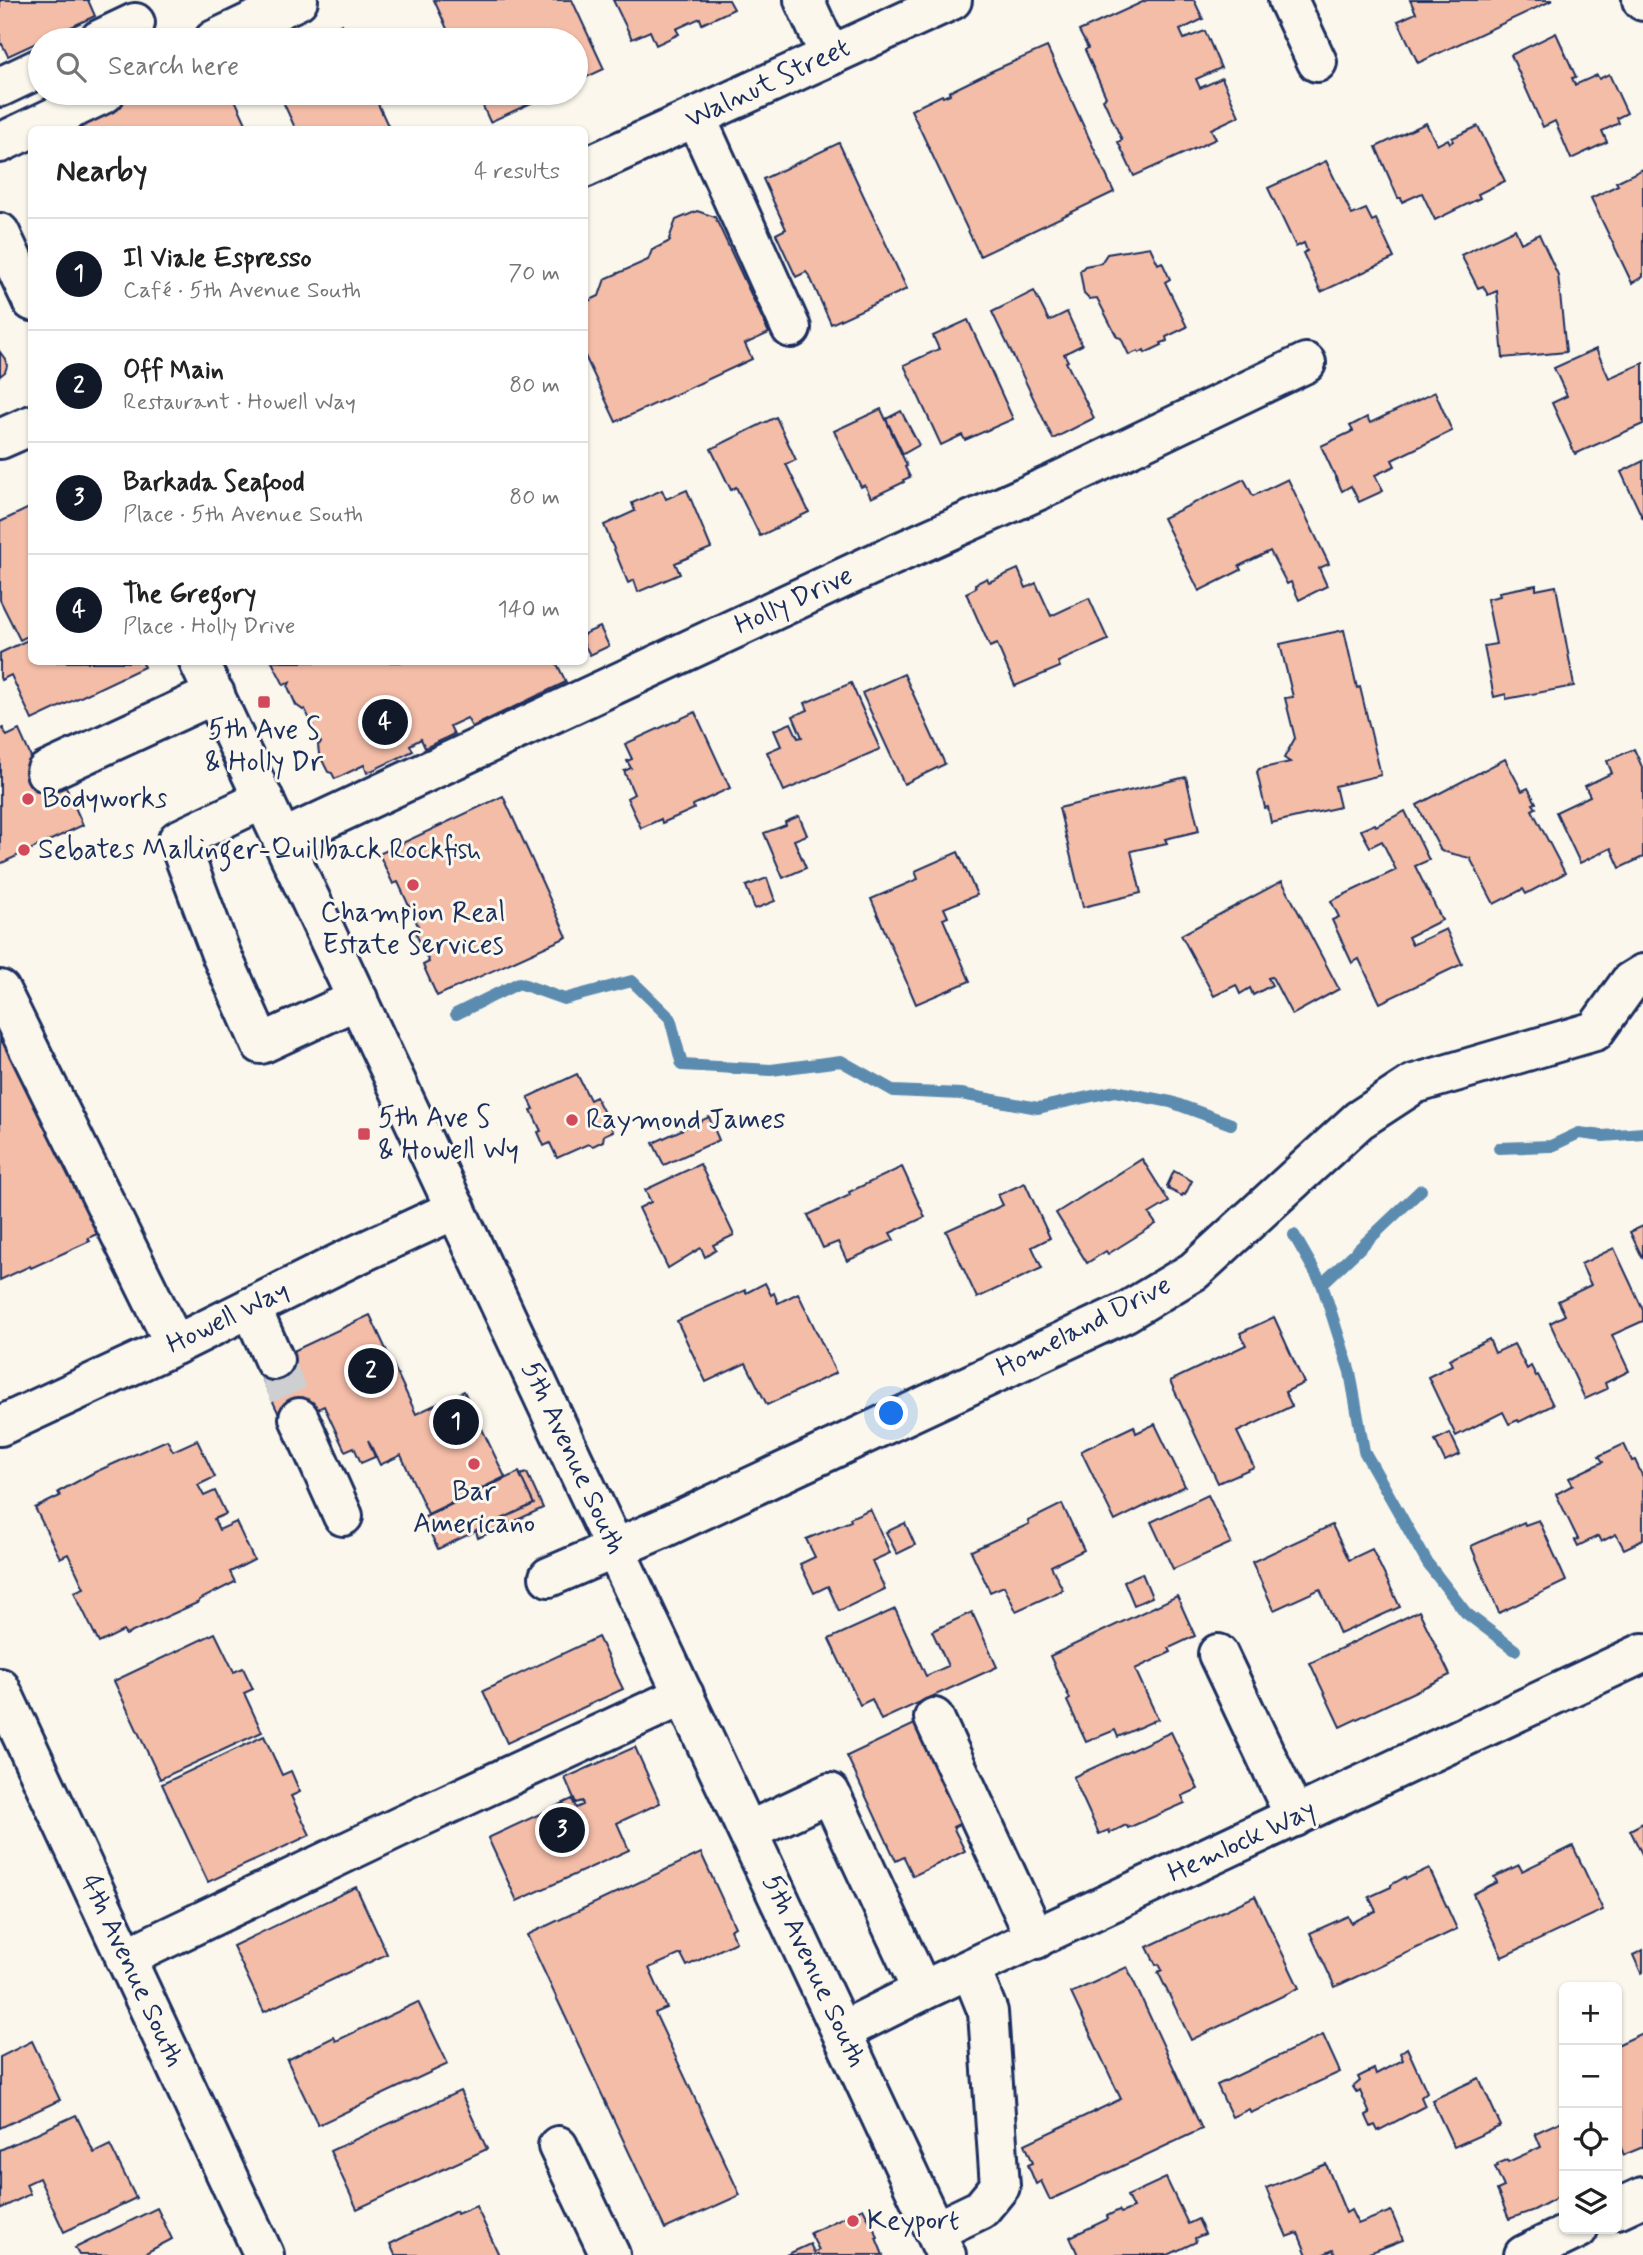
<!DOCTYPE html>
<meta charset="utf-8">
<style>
:root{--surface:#fff;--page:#f2f2f2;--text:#222;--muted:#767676;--line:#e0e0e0;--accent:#111827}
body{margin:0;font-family:Mynerve,sans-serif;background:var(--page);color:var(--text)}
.controls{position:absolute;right:21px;bottom:21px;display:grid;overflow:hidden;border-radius:10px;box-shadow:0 2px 5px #0004}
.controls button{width:63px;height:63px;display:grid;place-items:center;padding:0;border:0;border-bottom:2px solid var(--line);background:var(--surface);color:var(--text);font:35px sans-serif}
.you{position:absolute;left:892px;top:1414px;width:24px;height:24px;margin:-18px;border:5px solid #fff;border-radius:50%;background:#1a73e8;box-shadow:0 0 0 10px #1a73e833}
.badge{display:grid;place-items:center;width:46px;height:46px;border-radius:50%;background:var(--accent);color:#fff;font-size:23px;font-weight:700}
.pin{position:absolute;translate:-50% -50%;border:4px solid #fff;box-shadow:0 2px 7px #0006}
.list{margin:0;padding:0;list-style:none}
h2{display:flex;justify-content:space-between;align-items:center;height:91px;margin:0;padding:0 28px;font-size:30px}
h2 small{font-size:23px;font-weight:400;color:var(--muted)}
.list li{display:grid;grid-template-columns:46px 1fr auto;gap:21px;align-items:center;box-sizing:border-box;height:112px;padding:0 28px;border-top:2px solid var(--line)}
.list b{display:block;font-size:26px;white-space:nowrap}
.list p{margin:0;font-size:23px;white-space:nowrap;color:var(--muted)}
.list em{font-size:23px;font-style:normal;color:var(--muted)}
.icon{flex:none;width:38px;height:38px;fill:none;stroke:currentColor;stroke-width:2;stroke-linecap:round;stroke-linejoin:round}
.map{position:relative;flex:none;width:1643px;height:2255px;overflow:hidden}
.search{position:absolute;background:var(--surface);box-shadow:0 2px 5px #0004;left:28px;top:28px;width:560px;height:77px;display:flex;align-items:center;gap:18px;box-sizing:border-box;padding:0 24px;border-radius:38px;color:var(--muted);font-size:26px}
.panel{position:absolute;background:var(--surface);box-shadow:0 2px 5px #0004;left:28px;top:126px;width:560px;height:539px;border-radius:10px}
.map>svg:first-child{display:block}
</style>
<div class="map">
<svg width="1643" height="2255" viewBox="0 0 1643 2255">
<rect width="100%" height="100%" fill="#fbf7ec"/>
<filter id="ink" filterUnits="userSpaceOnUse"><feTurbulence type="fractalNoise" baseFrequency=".0143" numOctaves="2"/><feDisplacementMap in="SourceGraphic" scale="14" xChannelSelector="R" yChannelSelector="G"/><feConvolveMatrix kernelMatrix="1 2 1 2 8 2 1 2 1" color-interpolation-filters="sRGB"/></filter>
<g filter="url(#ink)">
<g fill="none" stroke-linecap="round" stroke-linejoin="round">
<g stroke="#5b8bb0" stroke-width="12">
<polyline points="456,1014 519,983 564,999 632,981 670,1018 682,1065 771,1070 841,1061 894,1091 961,1094 1038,1108 1115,1091 1171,1102 1231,1124"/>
<polyline points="1499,1148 1551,1146 1579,1133 1603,1136 1643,1133"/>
<polyline points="1294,1235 1322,1284 1350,1372 1364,1451 1428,1564 1466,1613 1515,1650"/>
<polyline points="1322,1284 1421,1190"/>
</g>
</g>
<g fill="#f4bda8" stroke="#1b2f5e" stroke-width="2">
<polygon points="0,0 88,0 95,16 8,56 2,44 0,45"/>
<polygon points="434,0 572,0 604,69 576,82 576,40 452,40"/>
<polygon points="613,0 729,0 734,9 702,24 700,18 676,29 679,34 656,45 650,31 632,39"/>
<polygon points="1147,0 1194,0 1203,19 1180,30 1184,39 1205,31 1221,68 1196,79 1200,88 1222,78 1239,116 1211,129 1216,139 1134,176 1118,142 1122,140 1103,99 1106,97 1085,50 1088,48 1079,31"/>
<polygon points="1410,0 1553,0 1418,63 1398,21 1416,13"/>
<polygon points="342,24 349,40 307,40"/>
<polygon points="1556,33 1576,77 1572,78 1575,85 1597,75 1599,79 1609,74 1627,113 1617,118 1619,123 1602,131 1607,142 1571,159 1555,121 1543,127 1511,55"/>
<polygon points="1047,47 1114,192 980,256 911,110 942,95 943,97 950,94 949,92 992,71"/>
<polygon points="122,93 232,93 249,130 43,130"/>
<polygon points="279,93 373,93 390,130 296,130"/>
<polygon points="477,93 553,93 490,122"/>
<polygon points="1426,123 1437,145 1448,139 1450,143 1453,141 1452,138 1478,126 1505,181 1478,194 1480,198 1435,220 1422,193 1402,202 1401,198 1398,198 1376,147"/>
<polygon points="839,143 907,289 831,324 810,277 806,272 796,277 776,234 786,229 763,179"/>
<polygon points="1326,161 1352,215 1366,209 1372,221 1376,219 1394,258 1321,292 1303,253 1307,251 1304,243 1296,247 1268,188"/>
<polygon points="1643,169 1643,277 1632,283 1591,198 1618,185 1616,182"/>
<polygon points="697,211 715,217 769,333 745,344 752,359 616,422 584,354 584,303 599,296 605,279 648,260 652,250 670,241 669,239 676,220"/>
<polygon points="1515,229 1521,243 1539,234 1558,275 1566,352 1503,358 1497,291 1488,295 1483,286 1478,288 1461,255"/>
<polygon points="1150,247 1158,264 1162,262 1170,279 1165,282 1187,327 1166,337 1167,341 1161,343 1162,345 1145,353 1144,350 1139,353 1138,351 1129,355 1121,338 1117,337 1097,298 1089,299 1084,294 1080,271 1085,266 1101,263 1107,254"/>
<polygon points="1034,291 1049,321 1067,312 1082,345 1064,354 1068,361 1066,362 1094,418 1053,439 992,312"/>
<polygon points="968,320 1013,419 965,440 962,435 941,445 904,365 939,349 933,336"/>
<polygon points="1596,349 1609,378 1643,363 1643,424 1575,454 1552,403 1567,396 1554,368"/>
<polygon points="0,352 5,359 7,366 5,372 0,376"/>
<polygon points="1435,392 1452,431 1392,460 1395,466 1375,475 1383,491 1359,502 1351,486 1342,491 1321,446 1353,431 1350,426 1367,417 1370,423"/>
<polygon points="881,409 907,466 905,467 910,477 903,480 904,482 871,498 865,485 861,487 834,431"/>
<polygon points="901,411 919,445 903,454 886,419"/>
<polygon points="776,417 796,460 786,464 809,512 760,536 736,487 731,490 711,449"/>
<polygon points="1643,461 1643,519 1621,472"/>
<polygon points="1244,479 1253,496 1288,479 1329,564 1319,568 1327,586 1299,600 1291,582 1287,584 1270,551 1239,566 1241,570 1199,591 1163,518"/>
<polygon points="662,490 666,499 687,490 711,548 675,563 680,574 638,592 634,580 628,583 604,525 635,511 632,503"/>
<polygon points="31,507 32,634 20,640 0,600 0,522"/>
<polygon points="1018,569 1026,588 1036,583 1051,616 1089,598 1108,640 1058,662 1060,667 1015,686 997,644 990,647 966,593 976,588 975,584 987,578 989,582"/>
<polygon points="1536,585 1536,590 1556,586 1574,686 1506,699 1506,694 1494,697 1484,646 1496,644 1487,599 1500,596 1499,592"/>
<polygon points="600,627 609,646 590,655 584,644 584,634"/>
<polygon points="1344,630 1357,688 1360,687 1381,775 1335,786 1340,807 1271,823 1268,807 1265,808 1257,772 1259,769 1290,762 1284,758 1295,738 1285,698 1293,697 1280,644"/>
<polygon points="32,638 32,662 142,662 144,667 32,720 11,675 1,680 0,677 0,653"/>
<polygon points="272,662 556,662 566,682 472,727 467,718 450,726 454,734 425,748 421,739 410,745 413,751 367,773 364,765 335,779 332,773 328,772 319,754 318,745 321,743 305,709 303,710 296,705 288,687 290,682 284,685"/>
<polygon points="904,674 945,764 904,784 862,693"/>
<polygon points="851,683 880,749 784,791 767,752 781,746 774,730 791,723 798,738 802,737 793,716 808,710 805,703"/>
<polygon points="695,712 730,788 693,805 694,809 662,823 661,819 641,828 627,798 634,794 624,771 631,768 627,761 632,759 625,744"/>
<polygon points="3,728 7,736 19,730 48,795 66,787 83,825 0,864 0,729"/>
<polygon points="1634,749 1643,769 1643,857 1620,868 1611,848 1580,863 1556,812 1590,796 1585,786 1612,773 1607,761"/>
<polygon points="1505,759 1522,791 1528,788 1536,803 1533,804 1536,808 1532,810 1565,873 1526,894 1523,889 1494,904 1470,858 1441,851 1417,805"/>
<polygon points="1186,777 1199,831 1165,839 1167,843 1131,851 1141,893 1083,907 1059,808"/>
<polygon points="503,796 567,937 437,996 423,965 429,962 415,932 420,930 398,882 393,884 379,854"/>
<polygon points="1405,811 1429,860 1415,866 1442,920 1408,937 1412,945 1446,929 1462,964 1380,1003 1359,959 1352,963 1332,920 1339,917 1331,901 1396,870 1382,841 1370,847 1361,830 1375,824 1376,826"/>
<polygon points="799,816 807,835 794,840 806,868 783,878 764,833 786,825 785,822"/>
<polygon points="958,852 977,895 944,908 948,917 943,919 970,981 916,1004 871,899 918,879 915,871"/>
<polygon points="767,878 775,901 755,909 746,886"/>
<polygon points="1282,881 1339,989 1292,1015 1272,977 1268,978 1272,985 1253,995 1250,988 1240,994 1236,985 1214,996 1181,935"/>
<polygon points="0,1026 97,1234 88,1238 90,1241 31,1268 30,1266 0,1280"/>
<polygon points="577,1074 590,1100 596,1097 613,1131 604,1135 603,1141 593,1146 588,1144 557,1158 550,1143 544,1146 538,1132 541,1131 531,1110 534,1109 528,1097"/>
<polygon points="709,1117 719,1140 664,1165 653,1143"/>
<polygon points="1142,1159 1169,1202 1149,1214 1156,1224 1108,1254 1106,1251 1087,1263 1056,1213"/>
<polygon points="700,1164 734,1235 713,1245 716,1250 705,1257 701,1248 668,1268 639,1208 651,1202 645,1190"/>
<polygon points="902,1167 925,1217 890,1233 894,1240 847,1261 838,1242 823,1248 808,1215 850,1195 849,1192"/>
<polygon points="1174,1171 1192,1181 1185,1195 1183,1194 1182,1196 1168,1189 1169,1187 1167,1186"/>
<polygon points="1025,1183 1050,1238 1032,1247 1042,1268 977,1298 946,1231 1003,1205 998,1195"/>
<polygon points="1643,1226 1643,1259 1630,1232"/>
<polygon points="1614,1248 1643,1310 1643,1321 1612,1335 1629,1371 1605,1383 1607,1389 1585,1399 1550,1323 1565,1315 1558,1301 1591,1285 1581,1264"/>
<polygon points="765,1283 771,1295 774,1293 778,1303 798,1293 836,1373 767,1405 746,1363 706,1382 677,1321 745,1290 746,1293"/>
<polygon points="370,1315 416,1414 464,1391 505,1477 428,1514 401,1455 380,1465 368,1440 375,1457 361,1463 354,1447 345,1451 324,1406 284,1425 257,1368"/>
<polygon points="1274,1317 1304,1383 1285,1392 1292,1406 1237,1432 1254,1467 1218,1483 1170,1381 1246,1345 1240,1333"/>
<polygon points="1489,1339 1495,1353 1514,1344 1527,1369 1531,1366 1536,1376 1538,1375 1553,1405 1519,1422 1518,1420 1509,1424 1503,1412 1456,1436 1428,1377 1452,1365 1449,1359"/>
<polygon points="1155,1424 1185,1486 1115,1521 1081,1451 1134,1426 1136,1433"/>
<polygon points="1450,1433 1460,1454 1445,1461 1435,1440"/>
<polygon points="167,1440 173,1451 197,1440 215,1477 198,1485 204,1496 215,1491 226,1514 214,1519 219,1530 236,1522 254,1560 230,1572 235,1582 199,1600 199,1602 126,1635 123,1631 99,1643 74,1592 84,1588 68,1554 60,1558 35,1508 60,1496 58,1492 93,1473"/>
<polygon points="1624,1444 1632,1461 1635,1460 1643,1477 1643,1540 1624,1549 1616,1534 1601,1542 1598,1536 1578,1546 1575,1540 1578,1539 1556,1494 1573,1485 1569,1478 1603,1462 1599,1456"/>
<polygon points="519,1472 534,1504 438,1549 423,1518"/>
<polygon points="527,1473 543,1508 478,1538 476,1531 534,1504 520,1475"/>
<polygon points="1208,1495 1231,1543 1173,1569 1151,1522"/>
<polygon points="1062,1504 1084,1550 1051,1566 1063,1590 1016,1611 1004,1586 990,1592 971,1551 1029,1524 1028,1521"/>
<polygon points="870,1509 890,1553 872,1561 885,1589 839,1611 828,1586 814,1593 800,1564 815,1557 806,1539 851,1521 850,1518"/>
<polygon points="1539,1520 1566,1581 1499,1613 1471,1546 1524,1522 1525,1525"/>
<polygon points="905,1523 915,1545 897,1554 886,1532"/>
<polygon points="1332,1525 1349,1560 1372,1549 1400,1607 1340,1634 1320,1589 1274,1610 1252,1562"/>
<polygon points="1142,1573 1152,1597 1134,1605 1124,1581"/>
<polygon points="1177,1596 1195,1636 1169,1648 1171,1652 1135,1669 1158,1719 1118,1737 1115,1730 1086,1742 1067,1701 1070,1699 1050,1656"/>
<polygon points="895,1609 926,1676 948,1666 932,1631 972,1612 997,1667 881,1720 872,1699 860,1705 829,1639"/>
<polygon points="1419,1611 1450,1675 1340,1727 1310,1663"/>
<polygon points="215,1633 234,1672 243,1668 253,1689 244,1693 262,1732 160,1779 114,1681"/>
<polygon points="598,1637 623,1689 507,1743 483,1691"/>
<polygon points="923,1720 969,1819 953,1827 965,1851 913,1876 904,1857 896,1861 847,1756"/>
<polygon points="1171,1732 1198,1789 1182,1796 1185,1803 1128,1828 1126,1825 1110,1833 1109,1830 1099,1834 1073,1777"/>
<polygon points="264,1736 282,1775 291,1771 300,1792 291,1796 310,1835 208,1882 162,1784"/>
<polygon points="635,1747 660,1803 617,1823 629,1850 517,1901 488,1838 572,1799 576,1808 583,1805 582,1801 576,1803 565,1778"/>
<polygon points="1643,1823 1643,1856 1630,1830"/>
<polygon points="1573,1846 1603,1910 1502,1957 1473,1894 1497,1882 1494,1877 1519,1865 1522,1871"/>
<polygon points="701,1853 735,1927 730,1930 736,1942 687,1966 681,1954 649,1968 667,2008 655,2013 740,2195 665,2229 527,1935"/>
<polygon points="1429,1868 1457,1929 1335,1987 1310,1933 1348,1916 1351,1923 1376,1911 1369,1897 1391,1887 1391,1885 1405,1877 1406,1879"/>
<polygon points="356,1887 387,1954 264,2012 233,1946"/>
<polygon points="1255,1896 1299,1988 1191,2040 1158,1972 1162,1970 1159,1964 1156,1965 1147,1947"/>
<polygon points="1643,1950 1643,1972 1641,1973 1633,1955"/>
<polygon points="1127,1967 1202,2129 1050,2200 1041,2181 1036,2184 1028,2165 1033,2163 1025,2144 1121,2099 1071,1993"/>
<polygon points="418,2002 448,2064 318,2125 287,2060 334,2037 336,2041"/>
<polygon points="1643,2033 1643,2147 1624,2155 1617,2139 1617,2102 1619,2101 1617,2097 1617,2045"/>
<polygon points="1323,2035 1340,2072 1251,2113 1249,2109 1232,2117 1217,2085"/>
<polygon points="32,2041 60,2100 0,2128 0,2057"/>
<polygon points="1407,2048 1427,2092 1421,2097 1425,2106 1378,2131 1375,2125 1371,2127 1366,2116 1370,2114 1360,2091 1357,2093 1353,2087 1360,2081 1358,2077 1374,2069 1376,2074 1403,2060 1400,2053"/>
<polygon points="1479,2078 1501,2126 1454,2147 1432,2100"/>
<polygon points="460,2091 487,2149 357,2209 330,2151"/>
<polygon points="76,2115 94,2153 110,2145 136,2198 64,2232 39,2178 26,2184 30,2194 0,2209 0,2150"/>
<polygon points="1564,2120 1564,2176 1561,2177 1564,2184 1564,2194 1534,2210 1509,2219 1497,2190 1504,2187 1495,2167 1498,2166 1497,2164 1507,2160 1508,2162 1541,2147 1535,2133"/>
<polygon points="1326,2164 1346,2213 1351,2210 1358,2224 1391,2211 1403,2240 1369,2253 1370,2255 1335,2255 1333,2250 1322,2255 1307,2255 1298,2233 1287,2237 1266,2188"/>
<polygon points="1166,2178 1188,2224 1198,2219 1205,2234 1195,2238 1196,2242 1168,2255 1078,2255 1070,2237 1108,2219 1107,2216 1119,2210 1121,2213 1133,2208 1127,2196"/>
<polygon points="476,2206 499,2255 395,2255 390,2244 456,2211 457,2214"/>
<polygon points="157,2208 172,2239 142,2255 79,2255 75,2248"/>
<polygon points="863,2208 878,2237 876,2238 883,2255 786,2255 810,2244 814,2252 819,2250 810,2233"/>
</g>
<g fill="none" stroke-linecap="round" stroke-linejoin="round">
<polyline stroke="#cecfd0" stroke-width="38" stroke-dasharray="38 19" stroke-linecap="butt" points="274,1360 299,1418"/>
<defs>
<g id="minor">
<polyline points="804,0 830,56"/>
<polyline points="1288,0 1317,62"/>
<polyline points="1642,0 1643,1"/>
<polyline points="99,40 135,23"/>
<polyline points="214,40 298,0"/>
<polyline points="0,87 40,68"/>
<polyline points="696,117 791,328"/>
<polyline points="0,143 105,93"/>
<polyline points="584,168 952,0"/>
<polyline points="0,439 32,425"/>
<polyline points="46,772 215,694"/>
<polyline points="264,799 178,840 221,954 261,1044 358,999"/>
<polyline points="283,839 869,566 1055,483 1306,363"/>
<polyline points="0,990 175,1345"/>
<polyline points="251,1307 274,1360"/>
<polyline points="299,1418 343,1516"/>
<polyline points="0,1426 175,1345 350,1258 456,1209"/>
<polyline points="549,1577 661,1529 1126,1312 1194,1271 1359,1120 1414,1084 1595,1031 1630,982 1643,974"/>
<polyline points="1218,1654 1295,1817"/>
<polyline points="0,1688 264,2255"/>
<polyline points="934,1718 1036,1939"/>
<polyline points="749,1831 830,1793 922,1991"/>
<polyline points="125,1958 401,1826 684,1695"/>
<polyline points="842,2031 922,1991 1643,1653"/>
<polyline points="558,2146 610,2255"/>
<polyline points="1617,2209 1643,2197"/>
<polyline points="935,2231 981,2209 1000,2186 988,2012 971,1970"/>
<polyline points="1524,2255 1578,2229"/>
</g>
<g id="major">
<polyline points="0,233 32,301"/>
<polyline points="199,662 946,2255"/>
</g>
</defs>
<use href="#minor" stroke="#1b2f5e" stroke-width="44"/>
<use href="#major" stroke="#1b2f5e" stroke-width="44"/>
<use href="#minor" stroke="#fbf7ec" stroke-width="38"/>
<use href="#major" stroke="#fbf7ec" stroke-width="38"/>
</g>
</g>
<g fill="#d1495b" stroke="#fbf7ec" stroke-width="2.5">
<rect x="257" y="695" width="14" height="14" rx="3.5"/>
<circle cx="28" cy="799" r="7"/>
<circle cx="24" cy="850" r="7"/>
<circle cx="413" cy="885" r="7"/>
<circle cx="572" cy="1120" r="7"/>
<rect x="357" y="1127" width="14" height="14" rx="3.5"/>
<circle cx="474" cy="1464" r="7"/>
<circle cx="853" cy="2221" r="7"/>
</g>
<g text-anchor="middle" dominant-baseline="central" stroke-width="6" stroke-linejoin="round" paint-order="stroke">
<g font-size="28" fill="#1b2f5e" stroke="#fbf7ec">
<text transform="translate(768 84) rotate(-25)">Walnut Street</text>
<text transform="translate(794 601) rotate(-25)">Holly Drive</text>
<text transform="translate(228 1318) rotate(-26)">Howell Way</text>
<text transform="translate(1084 1327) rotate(-27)">Homeland Drive</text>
<text transform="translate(573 1458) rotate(65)">5th Avenue South</text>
<text transform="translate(1242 1842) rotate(-25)">Hemlock Way</text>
<text transform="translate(132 1971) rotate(65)">4th Avenue South</text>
<text transform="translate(814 1971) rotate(65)">5th Avenue South</text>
</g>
<g font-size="28" fill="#1b2f5e" stroke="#fbf7ec" text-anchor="start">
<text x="264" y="730" text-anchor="middle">5th Ave S<tspan x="264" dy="32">&amp; Holly Dr</tspan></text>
<text x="42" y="799">Bodyworks</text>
<text x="38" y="850">Sebates Mallinger-Quillback Rockfish</text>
<text x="413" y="913" text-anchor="middle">Champion Real<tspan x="413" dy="32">Estate Services</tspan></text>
<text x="378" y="1118">5th Ave S<tspan x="378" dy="32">&amp; Howell Wy</tspan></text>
<text x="586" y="1120">Raymond James</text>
<text x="474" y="1492" text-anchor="middle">Bar<tspan x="474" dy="32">Americano</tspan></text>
<text x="867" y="2221">Keyport</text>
</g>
</g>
</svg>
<div class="controls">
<button>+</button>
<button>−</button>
<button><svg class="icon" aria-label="locate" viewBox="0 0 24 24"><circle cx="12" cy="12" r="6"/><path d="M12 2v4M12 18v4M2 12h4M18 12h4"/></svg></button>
<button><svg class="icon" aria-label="layers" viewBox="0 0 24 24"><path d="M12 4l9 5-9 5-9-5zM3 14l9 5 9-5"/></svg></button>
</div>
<div class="you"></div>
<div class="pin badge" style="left:456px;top:1422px">1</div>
<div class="pin badge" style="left:371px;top:1371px">2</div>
<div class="pin badge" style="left:562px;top:1830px">3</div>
<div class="pin badge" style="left:385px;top:722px">4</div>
<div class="search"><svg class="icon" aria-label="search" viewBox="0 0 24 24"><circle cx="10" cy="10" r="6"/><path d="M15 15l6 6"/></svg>Search here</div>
<section class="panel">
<h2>Nearby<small>4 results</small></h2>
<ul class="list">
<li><span class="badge">1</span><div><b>Il Viale Espresso</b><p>Café · 5th Avenue South</p></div><em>70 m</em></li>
<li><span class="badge">2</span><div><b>Off Main</b><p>Restaurant · Howell Way</p></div><em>80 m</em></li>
<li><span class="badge">3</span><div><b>Barkada Seafood</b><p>Place · 5th Avenue South</p></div><em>80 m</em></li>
<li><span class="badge">4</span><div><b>The Gregory</b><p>Place · Holly Drive</p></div><em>140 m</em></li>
</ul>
</section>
</div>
